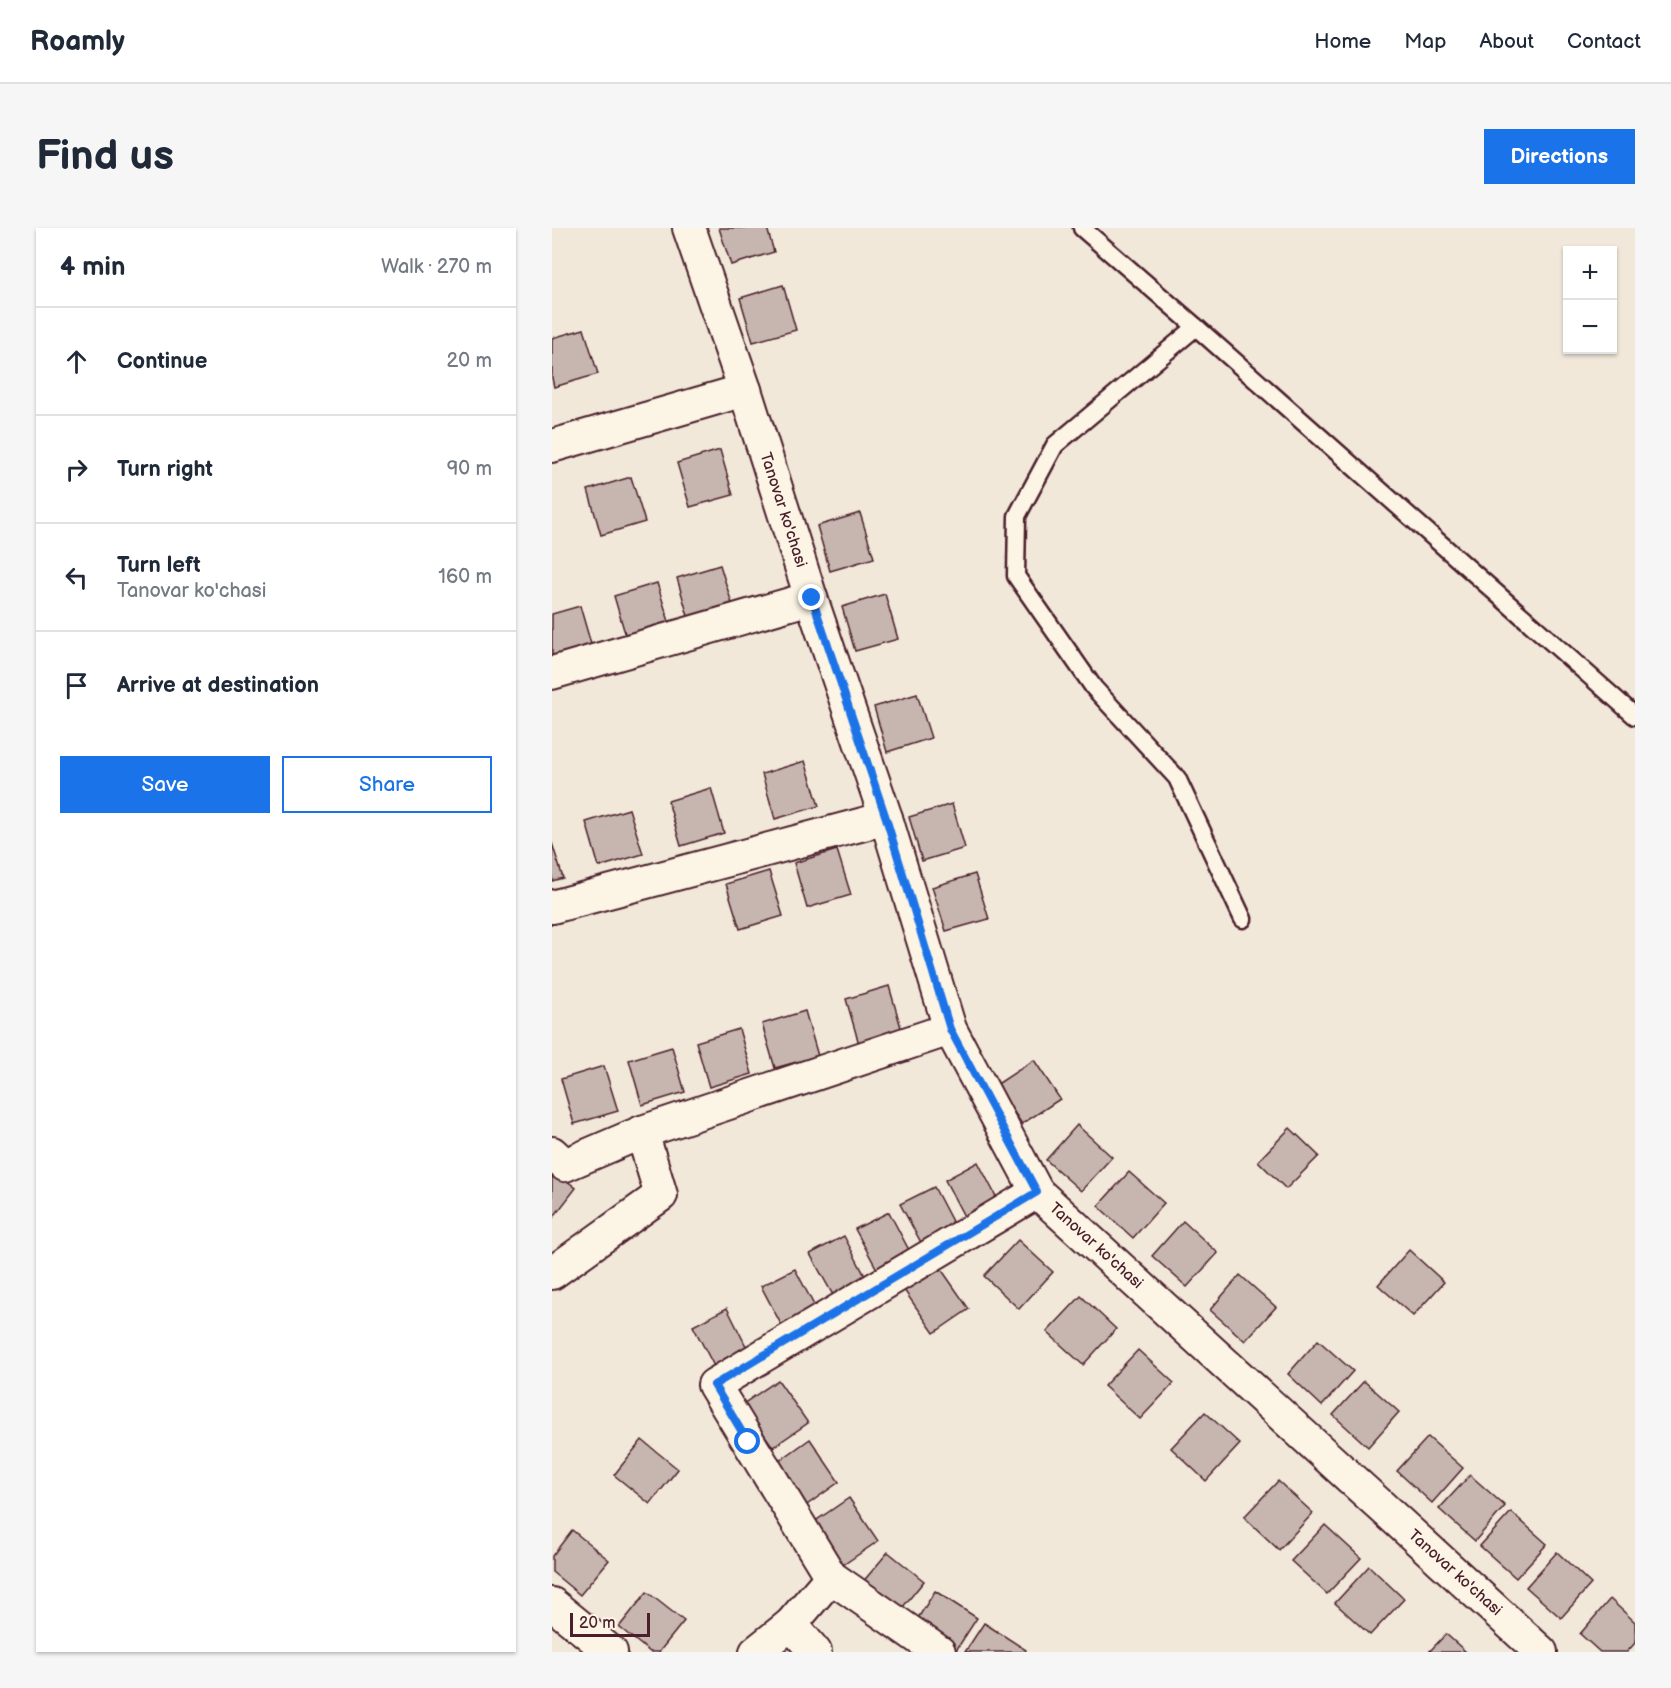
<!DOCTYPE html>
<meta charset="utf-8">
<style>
:root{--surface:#fff;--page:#f6f6f7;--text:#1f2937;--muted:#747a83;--line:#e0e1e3;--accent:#1a73e8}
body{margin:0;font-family:"Balsamiq Sans",sans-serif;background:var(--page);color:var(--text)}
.controls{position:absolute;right:18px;top:18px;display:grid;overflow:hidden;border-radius:0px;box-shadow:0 2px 4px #0004}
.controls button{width:54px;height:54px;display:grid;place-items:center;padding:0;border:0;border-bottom:2px solid var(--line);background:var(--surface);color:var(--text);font:30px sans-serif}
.scale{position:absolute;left:18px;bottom:15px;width:80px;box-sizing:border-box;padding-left:6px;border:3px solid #4a1f2b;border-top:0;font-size:16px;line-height:21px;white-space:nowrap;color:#4a1f2b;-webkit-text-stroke:4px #fcf5e5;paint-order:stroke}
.stop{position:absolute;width:18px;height:18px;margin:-14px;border:4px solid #1a73e8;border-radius:50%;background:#fff}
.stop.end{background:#1a73e8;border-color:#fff;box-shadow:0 2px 6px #0008}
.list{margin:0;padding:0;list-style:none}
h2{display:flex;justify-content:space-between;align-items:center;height:78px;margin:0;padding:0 24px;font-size:26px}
h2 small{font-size:20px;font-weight:400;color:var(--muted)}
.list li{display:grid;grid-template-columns:39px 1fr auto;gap:18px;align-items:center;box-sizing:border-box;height:108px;padding:0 24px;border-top:2px solid var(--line)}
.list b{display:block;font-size:22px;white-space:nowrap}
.list p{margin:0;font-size:20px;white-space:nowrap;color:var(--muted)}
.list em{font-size:20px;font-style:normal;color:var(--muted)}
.actions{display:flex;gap:12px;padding:18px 24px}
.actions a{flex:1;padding:14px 0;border:2px solid var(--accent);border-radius:0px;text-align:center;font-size:21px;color:var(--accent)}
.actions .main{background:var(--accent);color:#fff}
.icon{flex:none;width:33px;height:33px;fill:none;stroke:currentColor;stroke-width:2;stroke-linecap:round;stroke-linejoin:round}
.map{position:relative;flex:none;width:1083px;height:1424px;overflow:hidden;border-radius:0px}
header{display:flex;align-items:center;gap:36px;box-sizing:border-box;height:84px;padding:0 30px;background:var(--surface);border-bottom:2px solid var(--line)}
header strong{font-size:28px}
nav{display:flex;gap:33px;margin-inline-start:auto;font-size:21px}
.intro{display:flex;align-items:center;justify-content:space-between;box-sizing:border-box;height:144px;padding:0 36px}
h1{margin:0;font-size:42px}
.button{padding:15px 27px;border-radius:0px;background:var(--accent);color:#fff;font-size:21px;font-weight:700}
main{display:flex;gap:36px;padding:0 36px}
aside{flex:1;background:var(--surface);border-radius:0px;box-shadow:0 2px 4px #0004}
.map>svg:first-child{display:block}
</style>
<header>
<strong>Roamly</strong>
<nav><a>Home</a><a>Map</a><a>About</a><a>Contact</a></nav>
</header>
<div class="intro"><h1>Find us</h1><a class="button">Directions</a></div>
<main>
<aside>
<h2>4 min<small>Walk · 270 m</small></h2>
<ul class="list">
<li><svg class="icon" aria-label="ahead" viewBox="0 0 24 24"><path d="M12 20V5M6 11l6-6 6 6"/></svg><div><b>Continue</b></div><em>20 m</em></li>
<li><svg class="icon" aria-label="right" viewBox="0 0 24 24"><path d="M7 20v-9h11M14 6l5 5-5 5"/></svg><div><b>Turn right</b></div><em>90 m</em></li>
<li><svg class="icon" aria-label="left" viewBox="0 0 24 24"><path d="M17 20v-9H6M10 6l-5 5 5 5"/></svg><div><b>Turn left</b><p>Tanovar ko'chasi</p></div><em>160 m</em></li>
<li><svg class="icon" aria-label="arrive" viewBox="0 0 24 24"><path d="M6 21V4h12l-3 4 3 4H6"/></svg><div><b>Arrive at destination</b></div></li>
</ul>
<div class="actions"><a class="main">Save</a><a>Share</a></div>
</aside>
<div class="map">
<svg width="1083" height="1424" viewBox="0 0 1083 1424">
<rect width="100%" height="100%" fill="#f1e8da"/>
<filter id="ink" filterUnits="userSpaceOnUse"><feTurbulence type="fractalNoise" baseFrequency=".0167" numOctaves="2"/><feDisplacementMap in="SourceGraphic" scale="12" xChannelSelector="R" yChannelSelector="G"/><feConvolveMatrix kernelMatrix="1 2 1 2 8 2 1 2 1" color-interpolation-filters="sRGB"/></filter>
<g filter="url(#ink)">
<g fill="#c7b6af" stroke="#4a1f2b" stroke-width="1.5">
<polygon points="167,0 215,0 222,24 179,37"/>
<polygon points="231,57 244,102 201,114 188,70"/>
<polygon points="32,101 46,146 2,159 0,150 0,110"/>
<polygon points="168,222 181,267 138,279 125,235"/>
<polygon points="79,249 93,294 49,307 36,262"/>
<polygon points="308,285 322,330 278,343 265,298"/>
<polygon points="168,337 182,382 138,395 125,350"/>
<polygon points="105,355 119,400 75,412 62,368"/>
<polygon points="333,366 346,411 303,423 290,379"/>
<polygon points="28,378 41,423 0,435 0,386"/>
<polygon points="365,466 379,510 335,524 322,479"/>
<polygon points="253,533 267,578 223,591 210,546"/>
<polygon points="159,560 172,605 129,618 116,573"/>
<polygon points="400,576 413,620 370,633 357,589"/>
<polygon points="77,581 91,626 47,639 34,594"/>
<polygon points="0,615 11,650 0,653"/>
<polygon points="285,622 299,667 255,680 242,635"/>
<polygon points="217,643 231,688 188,701 174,656"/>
<polygon points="423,646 437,691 394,703 380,659"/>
<polygon points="337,758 350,803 307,816 294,771"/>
<polygon points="253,783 266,828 223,840 210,796"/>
<polygon points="187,801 200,846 157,859 144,814"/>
<polygon points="120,819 133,864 90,877 77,832"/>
<polygon points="482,832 508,871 470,896 444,857"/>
<polygon points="52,838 66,883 22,896 9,851"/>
<polygon points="525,897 560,929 529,963 494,932"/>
<polygon points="738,900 767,928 734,961 706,933"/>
<polygon points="426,934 448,976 415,994 393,952"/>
<polygon points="0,941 24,960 0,991"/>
<polygon points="577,944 612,975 581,1010 546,978"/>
<polygon points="382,959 404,1001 371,1018 348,976"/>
<polygon points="337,984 359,1026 326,1043 303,1001"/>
<polygon points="631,993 666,1025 635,1059 600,1028"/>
<polygon points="292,1008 314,1050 281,1067 258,1026"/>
<polygon points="466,1012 501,1044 467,1081 432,1048"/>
<polygon points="857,1022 892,1054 861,1088 826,1057"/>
<polygon points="387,1038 417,1081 382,1105 352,1062"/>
<polygon points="243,1041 265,1083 231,1100 209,1058"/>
<polygon points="688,1047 724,1079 693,1113 658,1082"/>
<polygon points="529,1068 564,1101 531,1137 495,1104"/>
<polygon points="175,1080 196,1122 163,1140 141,1098"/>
<polygon points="766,1112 801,1143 770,1178 736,1146"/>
<polygon points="586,1122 622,1155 588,1191 552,1158"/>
<polygon points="226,1152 256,1195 221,1219 191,1176"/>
<polygon points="812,1153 847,1184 816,1219 781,1187"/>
<polygon points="653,1184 688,1216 654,1253 619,1220"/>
<polygon points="876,1209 911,1240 880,1275 845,1243"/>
<polygon points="258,1211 287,1254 252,1279 223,1236"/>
<polygon points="90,1212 126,1241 98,1276 62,1247"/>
<polygon points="918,1247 953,1278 923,1313 887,1281"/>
<polygon points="726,1253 761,1285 727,1322 692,1289"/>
<polygon points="297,1270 326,1313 291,1337 262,1294"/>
<polygon points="959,1284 995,1316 964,1350 928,1318"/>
<polygon points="773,1297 809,1330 775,1366 739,1333"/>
<polygon points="20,1302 57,1332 28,1367 0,1344 0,1328"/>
<polygon points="336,1324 372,1353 346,1385 310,1355"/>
<polygon points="1005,1324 1039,1356 1009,1390 974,1359"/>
<polygon points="817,1338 852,1371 818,1407 783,1375"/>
<polygon points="383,1363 425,1390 403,1424 361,1398"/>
<polygon points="95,1364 132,1393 107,1424 98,1424 67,1399"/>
<polygon points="1058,1371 1083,1394 1083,1415 1075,1424 1048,1424 1028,1406"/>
<polygon points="432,1395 474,1422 473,1424 413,1424"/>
<polygon points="894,1406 914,1424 877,1424"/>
</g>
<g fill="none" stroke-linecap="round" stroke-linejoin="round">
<defs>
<g id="service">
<polyline points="530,0 644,99 1083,488"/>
<polyline points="644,99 503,217 465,288 464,348 542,460 625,550 691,691"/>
</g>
<g id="minor">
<polyline points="137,0 193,162 259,370 334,590 398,801 485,964 989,1424"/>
<polyline points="0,218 193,162"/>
<polyline points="0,445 259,370"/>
<polyline points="0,679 334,590"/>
<polyline points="0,925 13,937 90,904 398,801"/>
<polyline points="0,1045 109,967 90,904"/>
<polyline points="0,1376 59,1424"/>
<polyline points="239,1396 263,1424"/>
<polyline points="204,1424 239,1396 279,1349"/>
<polyline points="387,1424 279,1349 162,1157 485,964"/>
</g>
</defs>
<use href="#service" stroke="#4a1f2b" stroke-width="21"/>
<use href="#minor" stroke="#4a1f2b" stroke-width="36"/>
<use href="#service" stroke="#fcf5e5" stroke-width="16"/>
<use href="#minor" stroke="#fcf5e5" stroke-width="32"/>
</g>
</g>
<g fill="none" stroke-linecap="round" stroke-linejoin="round" filter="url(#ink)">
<polyline stroke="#1a73e8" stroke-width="8" points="196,1214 162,1157 485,964 398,801 334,590 260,370"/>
</g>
<g text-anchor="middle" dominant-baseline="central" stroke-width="6" stroke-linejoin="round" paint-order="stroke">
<g font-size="16" fill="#4a1f2b" stroke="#fcf5e5">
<text transform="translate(231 282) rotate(72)">Tanovar ko'chasi</text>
<text transform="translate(544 1018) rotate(42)">Tanovar ko'chasi</text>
<text transform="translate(903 1345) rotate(42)">Tanovar ko'chasi</text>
</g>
</g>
</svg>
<div class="controls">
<button>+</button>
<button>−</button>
</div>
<div class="scale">20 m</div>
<div class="stop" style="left:196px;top:1214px"></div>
<div class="stop end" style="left:260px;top:370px"></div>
</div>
</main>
